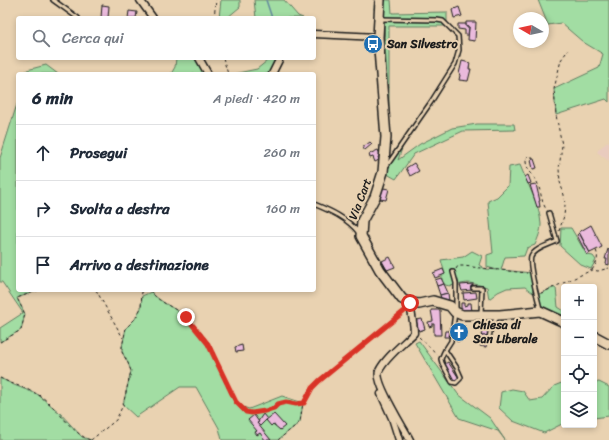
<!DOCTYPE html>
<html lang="it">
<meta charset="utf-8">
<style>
:root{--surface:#fff;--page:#f2f2f3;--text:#1f2937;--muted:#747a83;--line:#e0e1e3}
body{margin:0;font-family:Sriracha,sans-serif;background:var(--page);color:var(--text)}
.controls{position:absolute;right:12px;bottom:12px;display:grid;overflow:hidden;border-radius:4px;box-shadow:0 2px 6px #0003}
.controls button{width:36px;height:36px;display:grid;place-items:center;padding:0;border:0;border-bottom:1px solid var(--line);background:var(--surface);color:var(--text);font:20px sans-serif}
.compass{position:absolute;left:513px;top:12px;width:36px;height:36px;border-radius:50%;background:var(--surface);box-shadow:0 2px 6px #0003;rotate:279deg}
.stop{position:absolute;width:12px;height:12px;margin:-9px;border:3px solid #d93025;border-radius:50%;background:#fff}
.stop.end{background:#d93025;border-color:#fff;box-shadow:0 1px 4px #0008}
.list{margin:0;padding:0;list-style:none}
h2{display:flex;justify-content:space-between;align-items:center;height:52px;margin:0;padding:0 16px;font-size:17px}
h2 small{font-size:13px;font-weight:400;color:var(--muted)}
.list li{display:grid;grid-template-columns:26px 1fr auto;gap:12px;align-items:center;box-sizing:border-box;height:56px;padding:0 16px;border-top:1px solid var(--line)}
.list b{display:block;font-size:15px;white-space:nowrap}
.list em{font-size:13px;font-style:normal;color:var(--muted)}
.icon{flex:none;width:22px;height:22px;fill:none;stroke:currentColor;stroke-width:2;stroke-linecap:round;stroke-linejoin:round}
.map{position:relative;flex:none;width:609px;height:440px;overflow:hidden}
.search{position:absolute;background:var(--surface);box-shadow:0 2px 6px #0003;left:16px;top:16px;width:300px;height:44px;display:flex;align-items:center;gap:10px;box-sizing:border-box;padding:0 14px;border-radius:4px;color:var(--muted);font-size:15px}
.panel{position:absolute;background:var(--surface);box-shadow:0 2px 6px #0003;left:16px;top:72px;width:300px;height:220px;border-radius:4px}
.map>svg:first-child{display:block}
</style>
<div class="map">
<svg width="609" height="440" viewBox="0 0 609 440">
<rect width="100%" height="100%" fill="#e9d2b1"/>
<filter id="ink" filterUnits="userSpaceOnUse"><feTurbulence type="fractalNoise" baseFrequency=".025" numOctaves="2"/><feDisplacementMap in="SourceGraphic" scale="8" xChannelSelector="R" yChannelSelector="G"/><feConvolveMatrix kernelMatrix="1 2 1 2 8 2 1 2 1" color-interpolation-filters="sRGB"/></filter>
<g filter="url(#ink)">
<polygon fill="#e9cbbe" points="609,141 609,161 597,152 599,149"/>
<g fill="#a2dda3" stroke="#5f7c60">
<polygon points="221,0 240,0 240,7 228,17 228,18 219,18"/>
<polygon points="254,0 284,0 298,16 303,18 256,18"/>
<polygon points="375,0 391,0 392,13 447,12 447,26 389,26 389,115 384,25 374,9"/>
<polygon points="538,0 609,0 609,102 606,99 556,115 554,89 599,68 603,54 583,42 561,23 548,25"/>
<polygon points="176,58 196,58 206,74 171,74 175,67"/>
<polygon points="265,58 278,58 269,74 233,74 257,69 267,61"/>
<polygon points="46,65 58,74 26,74 27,70"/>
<polygon points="18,101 18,290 39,290 17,298 25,314 21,330 0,342 0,328 23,313 2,282 0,282 0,158"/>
<polygon points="477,124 514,124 515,130 463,131 414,154 396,179 387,174 390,157 406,137 398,160 420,144 452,128"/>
<path d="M520 165C527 183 540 206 541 224 541 231 538 238 535 245L527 248 524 256 505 257 501 270 532 273 533 293 525 287 507 288 498 292 489 299 487 287C483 286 472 283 468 283 459 283 440 293 442 275L445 274 441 260 463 257 472 251 482 256 479 265 485 269 497 270 487 267V255L493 253 488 201 497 197 508 186 509 167Z"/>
<polygon points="561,228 571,228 587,255 593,256 596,260 591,269 581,265 560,246"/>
<polygon points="553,288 556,288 558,307 564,311 564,325 547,318 537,295"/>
<path d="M151 292C161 303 175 308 186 317 209 337 222 375 236 402L242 407 249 409 282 396 303 403 300 422 278 440H222L219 428 196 387H180L136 417 123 405 131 371 128 363 122 352V347L126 328 135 319 141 308 142 296Z"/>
<polygon points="419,341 458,394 490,418 505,440 498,431 459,418 415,343"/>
<polygon points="0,378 14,385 37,394 59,412 82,437 91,440 0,440"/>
<polygon points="564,382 564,423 544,433 513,421 499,408 501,392 512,389 523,391 530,401 542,399 554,386"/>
<polygon points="599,382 609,387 609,416 594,418 594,383"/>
</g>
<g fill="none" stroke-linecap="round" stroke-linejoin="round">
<polyline stroke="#63899d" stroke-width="1.5" points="266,0 272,18"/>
</g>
<g fill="#eabadc" stroke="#1c1c1c">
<polygon points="102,5 109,6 108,18 101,18"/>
<polygon points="459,7 462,16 454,18 452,10"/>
<polygon points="129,11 137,12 136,18 128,18"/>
<polygon points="466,22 476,22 475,41 468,40 469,27 466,27"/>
<polygon points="458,24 466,24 466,27 469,27 468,35 465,35 465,30 458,29"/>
<polygon points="462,61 470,63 469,69 471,69 468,81 459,80 460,75 459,74"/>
<polygon points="370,142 372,144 365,150 362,148"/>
<polygon points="378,150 381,156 378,157 379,160 375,162 373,157 370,158 369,154"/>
<polygon points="533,159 534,159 537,168 533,169 531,160"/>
<polygon points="414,163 419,171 410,176 406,168"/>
<polygon points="528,175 531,183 528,184 525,177"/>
<polygon points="536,184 540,201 539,201 540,207 537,207 530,185"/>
<polygon points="383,188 389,189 386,200 380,199"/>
<polygon points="591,225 602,247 590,253 579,232"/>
<polygon points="579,233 590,253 587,255 577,235"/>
<polygon points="608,249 609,250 609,265 606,264 607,259 605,259"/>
<polygon points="390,257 395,267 387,270 382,261"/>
<polygon points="443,269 445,274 435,278 433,273"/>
<polygon points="441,278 444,284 437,286 435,280"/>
<polygon points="444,284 448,293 440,295 437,286"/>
<polygon points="473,284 473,290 462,291 460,285"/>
<polygon points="476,292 477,298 464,300 463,293"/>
<polygon points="448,293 449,301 442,302 440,295"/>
<polygon points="461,303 464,303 464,306 467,305 467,303 471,303 472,312 461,312"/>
<polygon points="431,310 440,310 441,335 434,335 434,324 432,324 432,326 429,327 428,322 433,321"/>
<polygon points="422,319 425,329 419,331 416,320"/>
<polygon points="457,325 462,325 462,328 464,328 462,340 456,340 456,334 454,334 454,330 456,331"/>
<polygon points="483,327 489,328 488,336 481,336"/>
<polygon points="445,331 451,331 450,337 444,337"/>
<polygon points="481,336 488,336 486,347 480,346"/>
<polygon points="242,345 243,351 236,352 235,347"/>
<polygon points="448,362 459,378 454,381 443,365"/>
<polygon points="263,414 267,419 260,426 257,423"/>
<polygon points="274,414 285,426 280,430 273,424 271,426 266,420"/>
<polygon points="254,415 259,422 257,423 271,440 265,440 260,433 257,435 255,432 257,431 248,420"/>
</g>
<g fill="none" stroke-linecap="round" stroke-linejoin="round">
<defs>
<g id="lane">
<polyline points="53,0 78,18"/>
<polyline points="381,19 437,20 443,21 458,36 459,50 455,64 431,102 386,167"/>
<path d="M314 204C331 211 347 218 359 233"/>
<polyline points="453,272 456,283 456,308"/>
<polyline points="473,288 482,288 481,314"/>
<path d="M540 309C538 299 528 265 531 257 535 248 549 245 557 241L549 213"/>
<polyline points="489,338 491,327 498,316"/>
<polyline points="445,350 457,368 461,377 460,379 456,383 452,382 451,380 442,363 441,359 444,352 451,341 455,313"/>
</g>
<g id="street">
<polyline points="140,0 153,18"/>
<polyline points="314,34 378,37"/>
<polyline points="199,58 208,74"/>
<polyline points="272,74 280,58"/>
<path d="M410 303C411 313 414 323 414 333 403 344 385 358 379 371 374 382 404 428 410 440"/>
<polyline points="381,394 392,418 399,440"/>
</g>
<g id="secondary">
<polyline points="380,0 378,37 386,137 383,172 375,197 362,221 361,236 380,270 402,299 410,303 419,304 433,301 450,306 455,312 462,315 500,315 540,311 564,322"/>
<polyline points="594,336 609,344"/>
</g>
</defs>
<use href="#lane" stroke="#1c1c1c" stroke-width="6"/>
<use href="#street" stroke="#1c1c1c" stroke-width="9"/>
<use href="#secondary" stroke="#1c1c1c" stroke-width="12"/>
<g stroke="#1c1c1c" stroke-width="1" stroke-dasharray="3 3" stroke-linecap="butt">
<polyline points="214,18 216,0"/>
<polyline points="223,58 228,74"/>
<path d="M533 159 531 156H528C527 159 526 159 526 162 527 171 534 175 537 182 541 190 541 201 546 209"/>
<polyline points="559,231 564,216 565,206 564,195 560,182 559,169 562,145 556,115 554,89 561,60 568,50"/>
<polyline points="456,269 458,266 463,266 527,273"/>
<path d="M592 270C597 263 599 258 596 250"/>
<polyline points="96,290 123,338"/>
<path d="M150 290C158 303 175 307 186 317 194 324 202 335 208 343 218 359 230 403 246 412 252 415 267 411 273 409 277 407 280 402 286 402 294 402 294 405 303 403"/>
<polyline points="541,293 592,270 598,271 609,268"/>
<polyline points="419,337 438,355"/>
<polyline points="456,341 462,342"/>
<polyline points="0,342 21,330 25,314 17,298 39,290"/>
<path d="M0 378C12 384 26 388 37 394 57 405 69 432 90 440"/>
<polyline points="91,440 116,420 123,405 131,371 128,363 122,352 122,347 126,328 135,319 141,308 142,290"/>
<polyline points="278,440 300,422 303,403 312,388 319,381 405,310"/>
</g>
<use href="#lane" stroke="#e9d2b1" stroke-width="3"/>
<use href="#street" stroke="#e9d2b1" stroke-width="6"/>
<use href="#secondary" stroke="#e9d2b1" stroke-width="9"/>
</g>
</g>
<g fill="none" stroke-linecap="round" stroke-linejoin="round" filter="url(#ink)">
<polyline stroke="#d93025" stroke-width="5" points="186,317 208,344 236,402 246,412 252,413 265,411 274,408 278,404 286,402 296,404 304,403 312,388 319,381 407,309 410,303"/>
</g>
<defs>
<symbol id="bus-disc" viewBox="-11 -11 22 22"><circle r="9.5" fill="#1f6fb2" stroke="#e9d2b1"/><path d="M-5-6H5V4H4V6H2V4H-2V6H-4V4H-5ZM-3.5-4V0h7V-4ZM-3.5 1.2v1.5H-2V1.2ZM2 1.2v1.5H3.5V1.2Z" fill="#fff"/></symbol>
<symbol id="church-disc" viewBox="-11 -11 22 22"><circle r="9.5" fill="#1f6fb2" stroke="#e9d2b1"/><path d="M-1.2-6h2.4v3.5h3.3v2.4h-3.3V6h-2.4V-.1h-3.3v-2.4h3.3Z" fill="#fff"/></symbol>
</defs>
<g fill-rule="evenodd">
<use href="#bus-disc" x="362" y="33" width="22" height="22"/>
<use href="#church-disc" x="448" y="321" width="22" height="22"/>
</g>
<g text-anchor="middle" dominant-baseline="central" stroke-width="4" stroke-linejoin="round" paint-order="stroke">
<g font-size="12" font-weight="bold" fill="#1c1c1c" stroke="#e9d2b1" text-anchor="start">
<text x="387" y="44">San Silvestro</text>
<text x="473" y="325">Chiesa di<tspan x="473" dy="14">San Liberale</tspan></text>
</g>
<g font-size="12" fill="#1c1c1c" stroke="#e9d2b1">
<text transform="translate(360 199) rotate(-69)">Via Cart</text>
</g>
</g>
</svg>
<div class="controls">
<button>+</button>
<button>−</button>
<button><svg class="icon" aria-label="locate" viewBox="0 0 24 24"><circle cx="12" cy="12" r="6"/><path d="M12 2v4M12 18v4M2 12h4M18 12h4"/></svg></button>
<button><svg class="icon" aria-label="layers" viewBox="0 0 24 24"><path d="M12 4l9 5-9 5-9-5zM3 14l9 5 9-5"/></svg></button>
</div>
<svg class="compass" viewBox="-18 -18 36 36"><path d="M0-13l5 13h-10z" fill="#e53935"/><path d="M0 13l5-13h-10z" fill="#747a83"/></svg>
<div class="stop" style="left:410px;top:303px"></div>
<div class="stop end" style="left:186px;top:317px"></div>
<div class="search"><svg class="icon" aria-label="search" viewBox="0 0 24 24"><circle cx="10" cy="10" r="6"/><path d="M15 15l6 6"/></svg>Cerca qui</div>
<section class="panel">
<h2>6 min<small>A piedi · 420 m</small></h2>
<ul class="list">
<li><svg class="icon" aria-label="ahead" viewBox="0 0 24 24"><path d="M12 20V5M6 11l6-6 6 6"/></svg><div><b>Prosegui</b></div><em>260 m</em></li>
<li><svg class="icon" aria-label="right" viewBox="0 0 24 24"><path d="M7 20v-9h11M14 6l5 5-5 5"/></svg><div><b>Svolta a destra</b></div><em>160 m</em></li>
<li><svg class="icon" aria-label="arrive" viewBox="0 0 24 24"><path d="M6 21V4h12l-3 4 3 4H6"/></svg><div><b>Arrivo a destinazione</b></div></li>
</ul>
</section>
</div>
